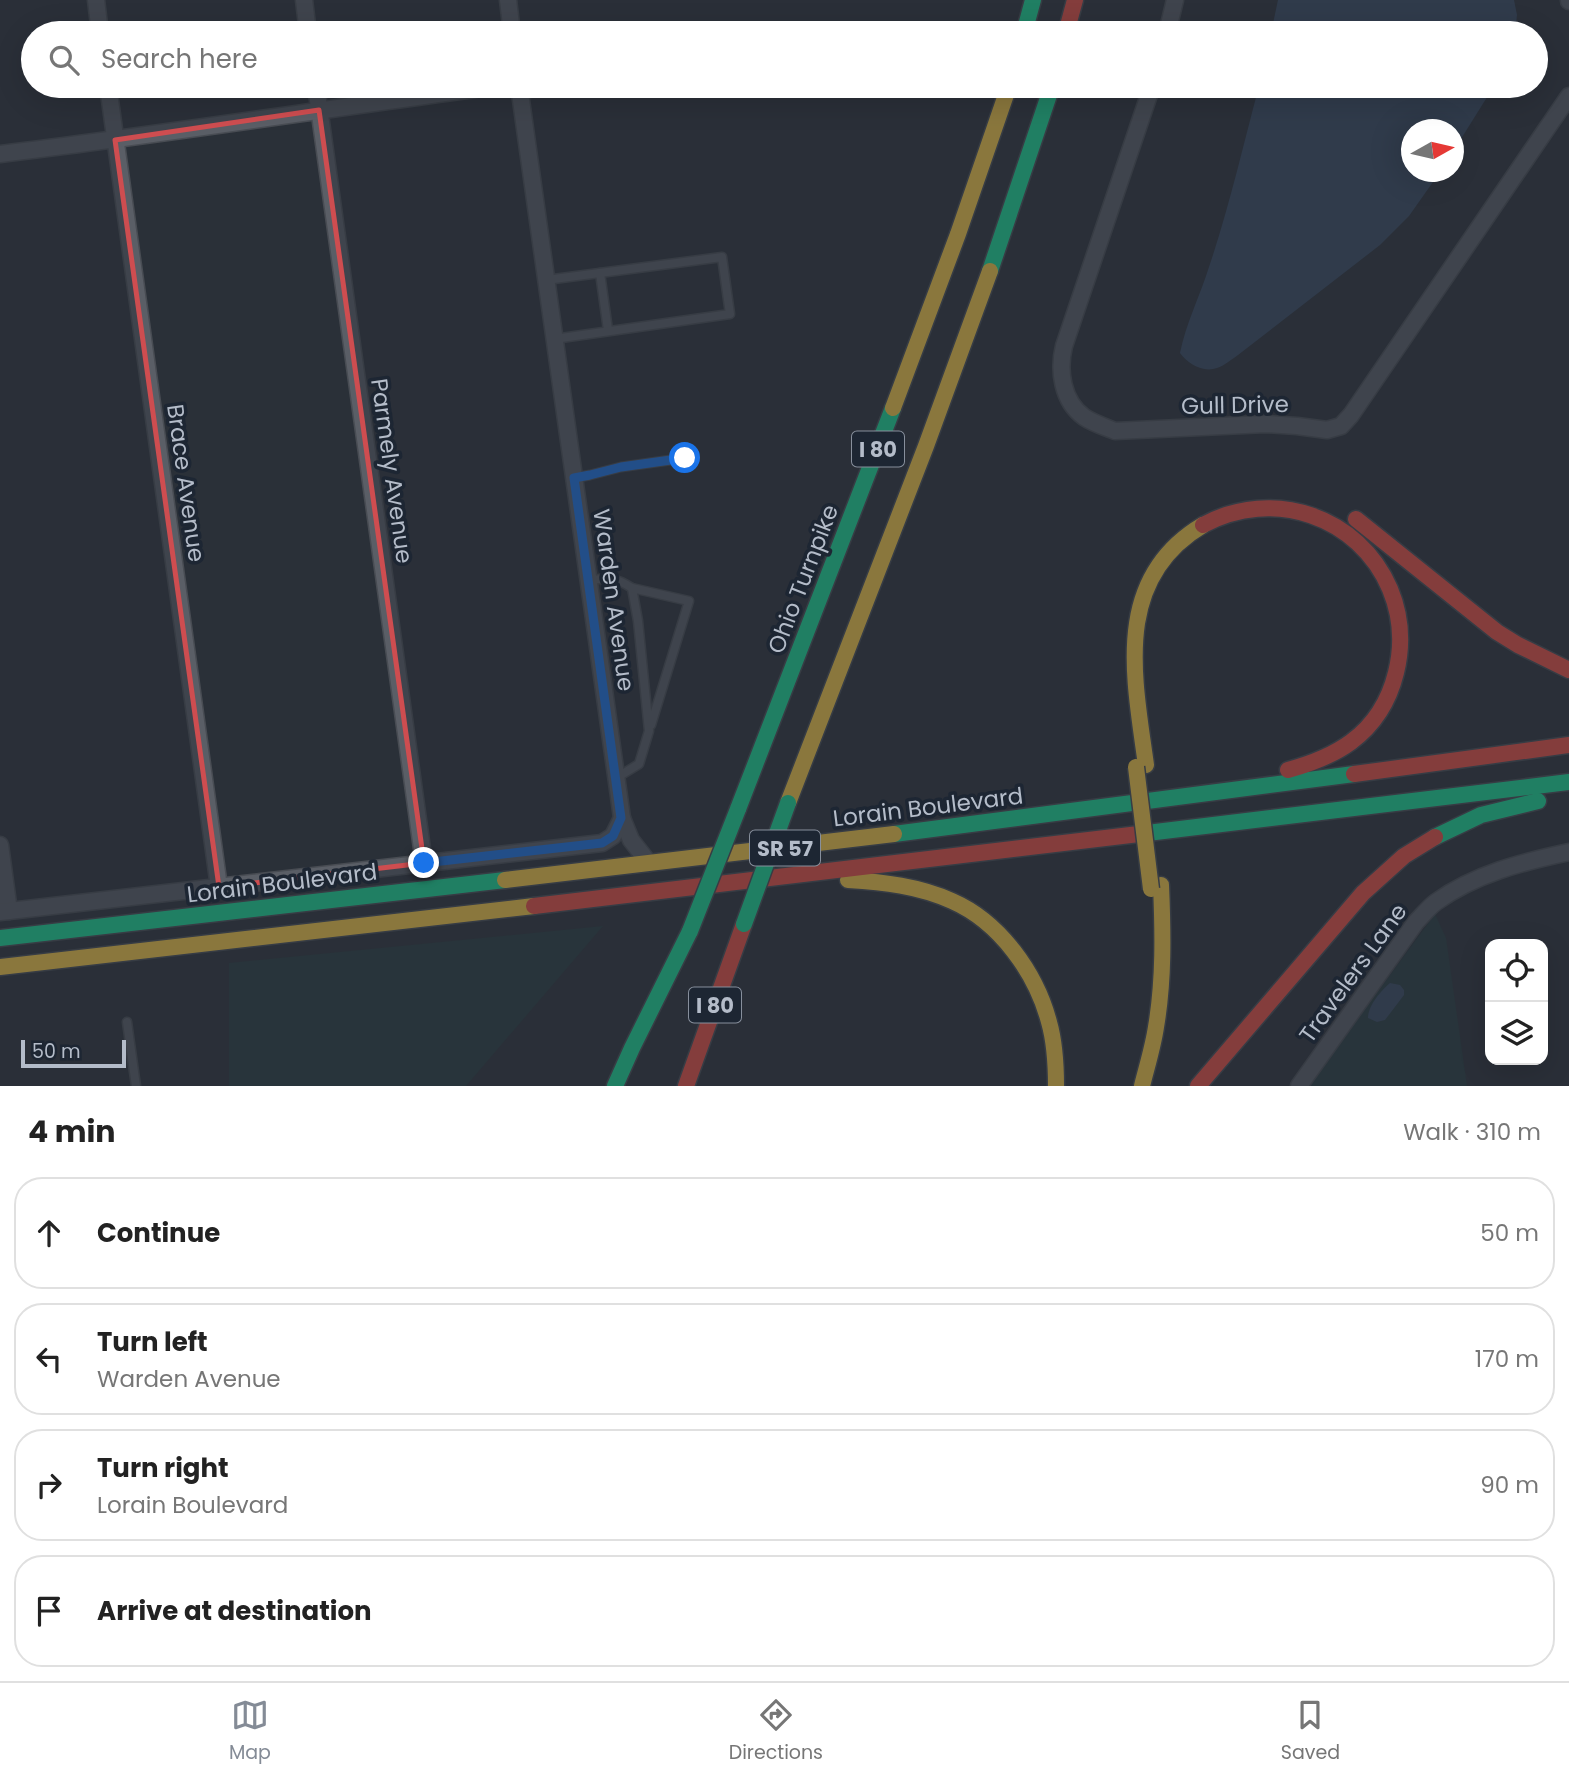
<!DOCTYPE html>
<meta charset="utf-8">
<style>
:root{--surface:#fff;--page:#f2f2f2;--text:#222;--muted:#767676;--line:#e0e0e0;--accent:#848b96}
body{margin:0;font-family:Poppins,sans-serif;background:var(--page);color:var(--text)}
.controls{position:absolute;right:21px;bottom:21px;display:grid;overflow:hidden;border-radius:14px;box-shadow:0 7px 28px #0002}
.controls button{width:63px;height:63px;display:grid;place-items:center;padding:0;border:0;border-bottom:2px solid var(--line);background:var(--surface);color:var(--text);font:35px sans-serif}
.compass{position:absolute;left:1401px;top:119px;width:63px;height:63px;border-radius:50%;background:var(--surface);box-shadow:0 7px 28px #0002;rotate:82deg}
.scale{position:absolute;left:21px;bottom:18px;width:105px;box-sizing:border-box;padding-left:7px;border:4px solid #b4bcc9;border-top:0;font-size:19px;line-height:24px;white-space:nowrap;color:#b4bcc9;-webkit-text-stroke:5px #1d2633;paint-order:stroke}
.stop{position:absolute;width:21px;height:21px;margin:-16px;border:5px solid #1a73e8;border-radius:50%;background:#fff}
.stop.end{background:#1a73e8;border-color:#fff;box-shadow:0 2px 7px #0008}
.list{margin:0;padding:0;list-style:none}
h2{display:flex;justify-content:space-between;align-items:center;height:91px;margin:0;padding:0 28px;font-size:30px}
h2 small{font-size:23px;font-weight:400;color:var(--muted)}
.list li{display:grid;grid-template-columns:46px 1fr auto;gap:21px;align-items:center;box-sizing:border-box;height:112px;margin:0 14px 14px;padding:0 14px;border:2px solid var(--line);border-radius:28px}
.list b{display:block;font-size:26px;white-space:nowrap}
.list p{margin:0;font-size:23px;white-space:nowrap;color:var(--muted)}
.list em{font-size:23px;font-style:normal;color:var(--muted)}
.icon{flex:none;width:38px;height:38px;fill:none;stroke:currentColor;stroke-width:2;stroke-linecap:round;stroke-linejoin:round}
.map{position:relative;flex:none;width:1569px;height:1086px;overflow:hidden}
.search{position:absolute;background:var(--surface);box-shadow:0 7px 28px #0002;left:21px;right:21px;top:21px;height:77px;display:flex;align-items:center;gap:18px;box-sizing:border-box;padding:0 24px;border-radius:38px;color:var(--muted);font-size:26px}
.sheet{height:595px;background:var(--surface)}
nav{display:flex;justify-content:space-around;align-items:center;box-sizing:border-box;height:98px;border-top:2px solid var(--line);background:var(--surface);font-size:19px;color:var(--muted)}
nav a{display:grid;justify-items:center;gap:4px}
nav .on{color:var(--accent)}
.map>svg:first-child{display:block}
</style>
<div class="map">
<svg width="1569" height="1086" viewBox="0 0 1569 1086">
<rect width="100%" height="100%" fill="#2a3038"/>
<g fill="#273a3e">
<polygon points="1435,914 1446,938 1467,1086 1308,1086"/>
<polygon points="603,926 466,1086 229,1086 229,963"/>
</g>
<g fill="#384963">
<polygon points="1278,0 1514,0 1517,15 1515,33 1271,33"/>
<path d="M1259 86H1494L1454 150V130H1412V172H1440L1409 216 1380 245 1238 355C1232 359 1224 366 1217 368 1203 373 1188 364 1180 353 1186 323 1200 296 1209 267 1229 208 1243 146 1259 86Z"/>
<path d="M1390 983 1400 985 1404 990V995L1385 1020 1377 1022 1368 1018C1368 1005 1381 991 1390 983Z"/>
</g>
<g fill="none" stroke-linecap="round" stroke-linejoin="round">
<defs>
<g id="lane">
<polyline points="520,94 588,86"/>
<polyline points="600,273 608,330"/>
<polyline points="546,280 722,257 730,314 554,339"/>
<polyline points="574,478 590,475 621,467 685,458"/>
<path d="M588 581C608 577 615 577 632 588L638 621 649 731 639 764 616 778"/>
<polyline points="632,588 689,601 651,725"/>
<polyline points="127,1022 136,1086"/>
</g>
<g id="street">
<polyline points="96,0 100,33"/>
<polyline points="304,0 308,33"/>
<polyline points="508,0 512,33"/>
<polyline points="1569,0 1569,1"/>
<polyline points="1167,33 1175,0"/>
<polyline points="108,86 219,887"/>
<polyline points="316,86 424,863"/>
<polyline points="519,86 622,818 631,840 649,863"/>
<path d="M1152 86 1064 346C1058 370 1062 401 1084 417 1093 423 1105 427 1115 431L1266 424 1297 426 1327 430 1341 426 1351 415 1569 96"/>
<path d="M0 154C166 134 331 108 497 86"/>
<polyline points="0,845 9,911"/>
<polyline points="0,912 602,843 613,836 622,818"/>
<path d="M1299 1086 1416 922C1423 915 1428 908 1436 902 1475 874 1522 862 1569 852"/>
</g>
<g id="fast">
<polyline points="1024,33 1033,0"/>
<polyline points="990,271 1052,86"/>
<polyline points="738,809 893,408"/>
<polyline points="894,834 1354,774"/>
<polyline points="1139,834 1569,782"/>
<polyline points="1435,837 1481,815 1538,801"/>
<polyline points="0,938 505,880"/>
<polyline points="615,1086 632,1048 690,931"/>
</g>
<g id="slow">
<polyline points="893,408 958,234 1009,86"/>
<path d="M1146 765C1134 677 1112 579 1203 525"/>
<polyline points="788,803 926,446 990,271"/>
<polyline points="505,880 894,834"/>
<path d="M848 880C883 882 919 886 952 901 1000 922 1036 973 1049 1022 1055 1043 1056 1065 1056 1086"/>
<polyline points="0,967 534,906"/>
<path d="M1142 1086C1147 1066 1153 1047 1156 1027 1164 980 1163 932 1161 885"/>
</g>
<g id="jam">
<polyline points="1066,33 1075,0"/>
<polyline points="1356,519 1497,632 1518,645 1569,670"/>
<path d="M1203 525C1273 487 1359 516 1390 589 1412 642 1397 708 1351 742 1332 756 1310 764 1288 770"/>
<polyline points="1354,774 1569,745"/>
<polyline points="534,906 1139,834"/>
<polyline points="686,1086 744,924"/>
<polyline points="1198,1086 1363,893 1404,856 1435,837"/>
</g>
</defs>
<use href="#lane" stroke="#484c53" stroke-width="11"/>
<use href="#street" stroke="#484c53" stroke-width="19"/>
<use href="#fast" stroke="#474c53" stroke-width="19"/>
<use href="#slow" stroke="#474c53" stroke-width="19"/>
<use href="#jam" stroke="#474c53" stroke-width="19"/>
<use href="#lane" stroke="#5a5e66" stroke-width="8"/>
<use href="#street" stroke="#5a5e66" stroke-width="16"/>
<use href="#fast" stroke="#16e098" stroke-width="16"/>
<use href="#slow" stroke="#ffcf43" stroke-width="16"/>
<use href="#jam" stroke="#f24e42" stroke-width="16"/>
<defs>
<g id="fast-bridge">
<polyline points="744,924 788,803"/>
<polyline points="690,931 738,809"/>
</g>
<polyline id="slow-bridge" points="1136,767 1151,889"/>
</defs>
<use href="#fast-bridge" stroke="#474c53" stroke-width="19" stroke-linecap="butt"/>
<use href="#slow-bridge" stroke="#474c53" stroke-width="19" stroke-linecap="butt"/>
<use href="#fast-bridge" stroke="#16e098" stroke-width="16"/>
<use href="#slow-bridge" stroke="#ffcf43" stroke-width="16"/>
</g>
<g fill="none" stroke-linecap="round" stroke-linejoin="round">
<polyline stroke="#1a73e8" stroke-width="9" points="424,863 602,843 613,836 621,818 574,478 590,475 621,467 685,458"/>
</g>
<path d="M0 0H1569V1086H0ZM319 110 424 863 219 887 115 140Z" fill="#2a3038" fill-opacity=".55" fill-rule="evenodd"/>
<path fill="none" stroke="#ce4d50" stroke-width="5" stroke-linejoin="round" d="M319 110 424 863 219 887 115 140Z"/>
<g text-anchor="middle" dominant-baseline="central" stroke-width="7" stroke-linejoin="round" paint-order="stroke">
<g fill="#1d2633" stroke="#878f9c" stroke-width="2">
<rect x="852" y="431.5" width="52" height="35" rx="5"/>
<rect x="750" y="830.5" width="70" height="35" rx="5"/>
<rect x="689" y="987.5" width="52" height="35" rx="5"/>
</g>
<g font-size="21" font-weight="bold" fill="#b4bcc9">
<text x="878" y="449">I 80</text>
<text x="785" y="848">SR 57</text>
<text x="715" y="1005">I 80</text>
</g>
<g font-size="23" fill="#b4bcc9" stroke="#1d2633">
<text transform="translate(1235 405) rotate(-1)">Gull Drive</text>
<text transform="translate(392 471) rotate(82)">Parmely Avenue</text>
<text transform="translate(186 483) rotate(82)">Brace Avenue</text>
<text transform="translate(803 579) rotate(-69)">Ohio Turnpike</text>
<text transform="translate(614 600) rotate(82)">Warden Avenue</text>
<text transform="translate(928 807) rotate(-7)">Lorain Boulevard</text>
<text transform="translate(282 883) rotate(-7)">Lorain Boulevard</text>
<text transform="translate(1353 973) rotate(-54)">Travelers Lane</text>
</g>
</g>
</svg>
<div class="controls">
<button><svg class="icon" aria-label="locate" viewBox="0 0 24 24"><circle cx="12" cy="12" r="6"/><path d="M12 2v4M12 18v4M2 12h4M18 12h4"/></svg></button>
<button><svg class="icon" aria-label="layers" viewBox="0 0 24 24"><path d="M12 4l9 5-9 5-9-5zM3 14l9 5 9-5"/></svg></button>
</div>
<svg class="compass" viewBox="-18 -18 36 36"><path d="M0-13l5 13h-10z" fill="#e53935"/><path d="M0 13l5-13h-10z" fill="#767676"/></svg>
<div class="scale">50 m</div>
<div class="stop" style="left:685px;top:458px"></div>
<div class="stop end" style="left:424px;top:863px"></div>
<div class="search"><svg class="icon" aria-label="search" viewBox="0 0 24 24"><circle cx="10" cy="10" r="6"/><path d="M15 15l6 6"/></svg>Search here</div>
</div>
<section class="sheet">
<h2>4 min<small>Walk · 310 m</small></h2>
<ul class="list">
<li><svg class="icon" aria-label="ahead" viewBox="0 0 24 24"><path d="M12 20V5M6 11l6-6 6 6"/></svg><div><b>Continue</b></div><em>50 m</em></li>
<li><svg class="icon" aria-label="left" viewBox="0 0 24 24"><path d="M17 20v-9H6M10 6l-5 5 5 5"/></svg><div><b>Turn left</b><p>Warden Avenue</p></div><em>170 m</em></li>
<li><svg class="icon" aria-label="right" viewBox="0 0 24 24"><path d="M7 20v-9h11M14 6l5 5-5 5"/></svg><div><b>Turn right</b><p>Lorain Boulevard</p></div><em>90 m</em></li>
<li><svg class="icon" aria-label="arrive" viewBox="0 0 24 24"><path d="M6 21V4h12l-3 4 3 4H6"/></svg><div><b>Arrive at destination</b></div></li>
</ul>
</section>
<nav>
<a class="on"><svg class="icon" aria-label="map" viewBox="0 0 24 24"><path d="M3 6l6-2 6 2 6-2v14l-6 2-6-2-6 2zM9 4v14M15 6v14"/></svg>Map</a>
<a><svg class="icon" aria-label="directions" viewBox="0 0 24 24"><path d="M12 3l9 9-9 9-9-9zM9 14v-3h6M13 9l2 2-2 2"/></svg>Directions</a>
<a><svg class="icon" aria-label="saved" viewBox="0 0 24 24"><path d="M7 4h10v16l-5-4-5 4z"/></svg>Saved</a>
</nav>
